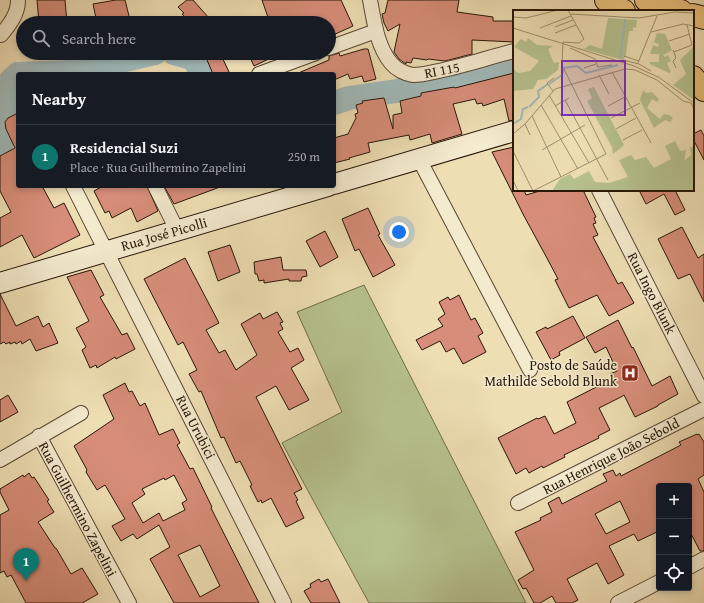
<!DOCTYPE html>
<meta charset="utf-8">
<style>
:root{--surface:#171b24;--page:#242831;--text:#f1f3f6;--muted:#9ea1a6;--line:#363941;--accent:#0f766e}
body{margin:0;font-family:"Gentium Book Plus",serif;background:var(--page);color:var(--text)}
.controls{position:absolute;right:12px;bottom:12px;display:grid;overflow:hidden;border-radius:4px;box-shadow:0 2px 6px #0003}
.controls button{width:36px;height:36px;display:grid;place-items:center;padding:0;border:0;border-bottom:1px solid var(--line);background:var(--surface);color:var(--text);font:20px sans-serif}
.you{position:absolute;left:399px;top:232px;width:14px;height:14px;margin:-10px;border:3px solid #fff;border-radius:50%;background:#1a73e8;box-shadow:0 0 0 6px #1a73e833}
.badge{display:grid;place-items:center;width:26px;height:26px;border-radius:50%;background:var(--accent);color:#fff;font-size:13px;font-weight:700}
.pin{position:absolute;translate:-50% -33px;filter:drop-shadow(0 1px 2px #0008)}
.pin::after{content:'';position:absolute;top:21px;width:14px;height:12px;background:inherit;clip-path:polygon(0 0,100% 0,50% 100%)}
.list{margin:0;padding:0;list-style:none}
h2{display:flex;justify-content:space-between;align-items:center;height:52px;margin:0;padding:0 16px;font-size:17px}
h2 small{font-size:13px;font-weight:400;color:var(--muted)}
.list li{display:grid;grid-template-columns:26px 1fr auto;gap:12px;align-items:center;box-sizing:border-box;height:64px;padding:0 16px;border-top:1px solid var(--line)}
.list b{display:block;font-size:15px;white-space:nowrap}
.list p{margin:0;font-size:13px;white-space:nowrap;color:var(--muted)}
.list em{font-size:13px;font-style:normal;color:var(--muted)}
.icon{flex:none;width:22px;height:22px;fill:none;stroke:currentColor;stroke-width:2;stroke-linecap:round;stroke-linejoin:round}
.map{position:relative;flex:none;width:704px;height:603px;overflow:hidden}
.search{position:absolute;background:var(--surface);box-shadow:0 2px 6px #0003;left:16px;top:16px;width:320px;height:44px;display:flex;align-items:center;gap:10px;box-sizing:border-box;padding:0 14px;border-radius:22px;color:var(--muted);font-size:15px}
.panel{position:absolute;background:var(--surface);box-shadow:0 2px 6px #0003;left:16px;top:72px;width:320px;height:116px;border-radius:4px}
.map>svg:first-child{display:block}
</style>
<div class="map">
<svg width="704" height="603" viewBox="0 0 704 603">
<rect width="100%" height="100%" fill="#eedeb4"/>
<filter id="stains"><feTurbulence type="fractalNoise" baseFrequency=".005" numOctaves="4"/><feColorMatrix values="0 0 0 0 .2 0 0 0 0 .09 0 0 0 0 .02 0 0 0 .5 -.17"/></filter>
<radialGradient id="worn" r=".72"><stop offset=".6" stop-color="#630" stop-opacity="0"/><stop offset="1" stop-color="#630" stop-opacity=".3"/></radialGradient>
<polygon fill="#b6c28f" stroke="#6e6c4b" points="364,285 526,603 369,603 282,443 342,412 297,312"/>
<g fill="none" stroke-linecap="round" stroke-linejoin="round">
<g stroke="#a0b9b9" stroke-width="24">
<polyline points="174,53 194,59 202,74"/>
<polyline points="18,74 98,71 108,64 155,53"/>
<polyline points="334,103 349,98 444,84 460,74 489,74 514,64"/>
<polyline points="0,154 11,80 18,74"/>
</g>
</g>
<g fill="#d78d79" stroke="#271607" fill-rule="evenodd">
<polygon points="37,0 65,0 67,23 39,23"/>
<polygon points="116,0 125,0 130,20 114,23 97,23 93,4"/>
<polygon points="187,0 193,0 208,17 202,23 190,23 182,14 184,13 178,7"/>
<polygon points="262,0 341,0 353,26 331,36 332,38 329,39 329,23 270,23"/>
<polygon points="388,0 459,0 457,12 493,17 493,21 513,21 514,42 472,40 472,54 445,61 428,59 427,60 413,58 411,63 406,62 406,64 399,59 394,52 400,24 388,31 384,23 382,14 385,13"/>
<polygon points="364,49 368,49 376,79 364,82 362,76 350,79 348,74 334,80 334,74 296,74 329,60 329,56 339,53 340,56"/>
<polygon points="204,53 220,53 230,74 213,74"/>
<polygon points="248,53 281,53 254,66"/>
<polygon points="514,73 514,120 509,121 504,99 483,106 482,103 477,104 475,99 453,104 462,134 432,143 430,134 410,140 409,135 368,143 370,152 349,158 350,159 334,163 334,138 348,134 356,118 355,114 358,113 356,105 363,103 362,101 384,98 393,129 393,115 402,113 400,101 421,96 421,93 454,87 455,88"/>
<polygon points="18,113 18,186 42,186 54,208 64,203 80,235 34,258 22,235 0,247 0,218 11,212 0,191 0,156 15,148 6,129 5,122 8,118"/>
<polygon points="701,130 704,136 704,160 693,139 693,134"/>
<polygon points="514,147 514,190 524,190 526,195 543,190 583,190 596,217 594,218 596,223 593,224 598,235 593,237 618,284 622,282 634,303 609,316 597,295 569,308 555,280 558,279 548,260 524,216 492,152"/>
<polygon points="103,186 147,186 158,211 137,222 131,208 112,218 109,211 105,213 94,191"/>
<polygon points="164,186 220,186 220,187 174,204"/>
<polygon points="639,190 675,190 685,210 675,215 664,194 646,204"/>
<polygon points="368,208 380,234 378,235 395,265 373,277 359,249 355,251 342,219"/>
<polygon points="682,227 698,258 704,254 704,302 690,274 678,279 658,239"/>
<polygon points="325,231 338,257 320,267 306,241"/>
<polygon points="230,245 240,272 218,281 208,252"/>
<polygon points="281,257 283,270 306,270 307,276 302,277 301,281 289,281 289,279 264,283 264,280 259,281 257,274 255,274 254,262"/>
<polygon points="185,258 219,323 206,330 219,353 225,350 236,370 257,355 241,324 260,313 263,319 277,312 283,322 280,323 283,329 278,332 290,352 298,348 304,360 291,368 309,400 289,410 276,386 256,397 302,489 294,493 298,500 296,501 304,518 286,527 271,498 262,503 261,500 258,502 250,486 252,485 240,461 236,463 224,437 221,438 201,391 199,392 189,374 197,370 183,342 178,345 144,279"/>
<polygon points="91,270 104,295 100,297 122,335 127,333 135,349 116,359 115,357 97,368 96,365 90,368 82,350 86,347 76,328 89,321 67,277"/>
<polygon points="0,294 16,326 38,316 43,327 49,323 58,343 36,351 30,339 22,344 21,341 16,344 15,342 10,344 10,342 6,344 4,342 0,344"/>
<polygon points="459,295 471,320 475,318 483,333 478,336 486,352 463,364 454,348 446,352 440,341 422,350 416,340 443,326 438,319 445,314 439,302 448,297 450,300"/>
<polygon points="573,316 585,338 559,352 560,355 551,360 536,332 546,327 547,329"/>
<polygon points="618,320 632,348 633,347 652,386 670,376 678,394 658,405 658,406 635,417 624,395 621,397 599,408 610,430 598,436 599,438 564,455 565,457 543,468 542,466 529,473 526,468 516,474 498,438 537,418 538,419 545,416 554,434 576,423 567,402 612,379 610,374 617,371 606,347 595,353 586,337"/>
<path d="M125 383 129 392 132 391 140 406 145 403 159 435 173 429 180 443 177 445 190 469 193 468 212 507 211 508 259 603H174L150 559 170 547 159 525 137 539 133 534 121 541 112 526 125 519 105 485 97 490 86 472 87 470 74 446 114 419 103 395ZM174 475 187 500 182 503 185 510 163 521 159 513 143 523 132 503 145 494 142 489 164 478 165 480ZM200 545 220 586 200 597 178 555Z"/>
<polygon points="8,395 18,412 0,422 0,400"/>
<path d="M697 434V435L699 434 704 442V475L698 479 704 492V551H700L689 530V486H659V531L638 541 634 534 609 546 624 575 608 584 597 563 567 579 578 600 572 603H556L552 596 540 603H534L526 588 523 589 518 580 534 570 515 532 541 520 540 518 552 512 548 503 559 497 562 504 607 481 603 474 613 470 616 476 620 473 621 476 681 445 679 442ZM620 501 630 522 606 534 595 514Z"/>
<polygon points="29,473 32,478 34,477 49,500 47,501 54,512 38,522 55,548 56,548 71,574 82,568 98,594 82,603 26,603 11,575 7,577 4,571 0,573 0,515 9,510 0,492 0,489 23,475 24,477"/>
<polygon points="319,579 321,582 328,579 340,603 311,603 304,591 311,587 310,584"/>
</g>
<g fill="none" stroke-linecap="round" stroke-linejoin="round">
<defs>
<g id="street">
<path d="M370 0C374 21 377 46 391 63 396 69 405 74 413 75 423 75 433 72 443 70 467 65 490 57 514 51"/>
<path d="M1 35C10 24 18 14 18 0"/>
<polyline points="329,48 376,31"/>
<polyline points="259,74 316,53"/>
<polyline points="419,159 530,370"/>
<polyline points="73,186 284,603"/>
<polyline points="155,186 177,230"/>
<polyline points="599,190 704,396"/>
<polyline points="39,436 129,603"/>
<polyline points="0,460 81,413"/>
<polyline points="518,503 704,409"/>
<polyline points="689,567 704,559"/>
<polyline points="618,603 659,582"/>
</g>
<g id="secondary">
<polyline points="334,184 514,131"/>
<polyline points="0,283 328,186"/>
</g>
<g id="highway">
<polyline points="606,0 624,11"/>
<polyline points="646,0 681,11"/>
<polyline points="693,15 704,18"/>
<polyline points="693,77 704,90"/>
</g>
</defs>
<use href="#street" stroke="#594832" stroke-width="16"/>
<use href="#secondary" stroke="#271607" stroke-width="22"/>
<use href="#highway" stroke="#271607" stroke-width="24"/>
<use href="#street" stroke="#f4eace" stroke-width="14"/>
<use href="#secondary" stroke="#f4eace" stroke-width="20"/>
<use href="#highway" stroke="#e7bf7a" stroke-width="22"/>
</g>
<defs>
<symbol id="hospital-square" viewBox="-11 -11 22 22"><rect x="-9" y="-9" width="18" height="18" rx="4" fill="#8f2418" stroke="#f4eace"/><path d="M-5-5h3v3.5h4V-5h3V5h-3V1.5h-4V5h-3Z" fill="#fff"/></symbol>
</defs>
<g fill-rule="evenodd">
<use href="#hospital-square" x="620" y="363" width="20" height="20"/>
</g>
<g text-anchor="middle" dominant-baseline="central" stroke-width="3" stroke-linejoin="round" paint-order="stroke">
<g font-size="14" fill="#271607" stroke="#f4eace">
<text transform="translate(442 70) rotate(-11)">RI 115</text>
<text transform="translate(164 234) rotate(-16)">Rua José Picolli</text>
<text transform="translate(652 293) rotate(63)">Rua Ingo Blunk</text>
<text transform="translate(196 427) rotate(63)">Rua Urubici</text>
<text transform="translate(611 456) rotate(-27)">Rua Henrique João Sebold</text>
<text transform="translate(78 509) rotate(62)">Rua Guilhermino Zapelini</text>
</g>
<g font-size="14" fill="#271607" stroke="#f4eace" text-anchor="end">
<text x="617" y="365">Posto de Saúde<tspan x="617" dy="16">Mathilde Sebold Blunk</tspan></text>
</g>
</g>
<g transform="translate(513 10)">
<rect width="181" height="181" fill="#eedeb4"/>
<path d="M95 8 124 10 123 18 120 17V21H116L113 45 110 50 71 39 77 35 89 39ZM144 23 152 24 159 40 150 45 152 47 155 45 158 51 154 53 158 62 156 63 137 54V52H146V44H137L140 35 145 37 146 34 141 32ZM15 28 24 35 40 36 35 39 41 53 46 52 45 60 33 69 25 70 20 79 0 81V54L2 61 6 63 17 61 26 51 1 37 8 29 13 32ZM181 36V90L160 75 173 64 167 50ZM81 77 111 135 100 144 99 137 74 91 79 88 75 79ZM130 80 133 83 139 82 146 89 144 92 139 89 134 98 147 109 151 104 156 105 160 108 157 112 152 110 141 118 127 90ZM162 131 167 141 173 140 171 151 178 145 177 137H181V181H39L47 169 57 164 61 169 76 161 82 172 96 173 115 167 106 150 118 145 122 150 133 147 141 158 158 149 152 136Z" fill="#b6c28f"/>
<path fill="none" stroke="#a0b9b9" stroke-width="2" d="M107 49 112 9M36 74 49 65 51 58 64 56 73 63 105 55M16 97 26 87 25 81 35 74M0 114 8 109 10 99 15 97"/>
<path fill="none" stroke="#9e8e6f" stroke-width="1" d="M100 0H140M57 4 126 8 162 2 181 3M0 7 13 8 45 0M42 17 60 10M0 18 121 56 145 67M27 18 58 6M138 22 170 14 181 16M42 23 63 15M156 31 177 24M57 38 82 49 85 57 99 55M160 40 163 48 160 51 163 58M161 42 179 35 174 15M111 46 126 51M110 50 126 54 138 61M125 53 144 6M49 54 50 32 66 33 71 29 55 0M71 58 83 54M99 62 138 133M86 65 96 84M144 66 181 93M40 81 34 73 41 68M36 85 76 153M52 90 95 170M28 95 65 159M42 96 56 88M95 96 112 87M19 106 48 167M98 108 127 93M12 114 17 125M103 119 123 108M0 124 12 114 42 79 112 59 122 60 144 70 170 91 178 93 181 99M110 130 129 120M29 140 72 115M0 141 20 181M0 170 5 181M20 181 93 144 51 59"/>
<path fill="#7b2cbf" fill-opacity="0.15" stroke="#7b2cbf" stroke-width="2" d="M49 51H112V105H49Z"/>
<rect width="181" height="181" fill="none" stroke="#271607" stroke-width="2"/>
</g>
<rect width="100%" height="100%" filter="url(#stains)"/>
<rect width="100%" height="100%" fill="url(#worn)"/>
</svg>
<div class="controls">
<button>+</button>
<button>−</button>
<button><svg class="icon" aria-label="locate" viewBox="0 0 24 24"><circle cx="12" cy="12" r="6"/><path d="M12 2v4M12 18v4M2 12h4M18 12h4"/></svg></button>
</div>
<div class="you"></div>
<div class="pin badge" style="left:26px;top:581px">1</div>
<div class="search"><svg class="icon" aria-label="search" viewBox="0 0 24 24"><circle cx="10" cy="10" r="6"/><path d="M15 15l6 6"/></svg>Search here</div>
<section class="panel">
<h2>Nearby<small></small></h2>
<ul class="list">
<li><span class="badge">1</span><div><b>Residencial Suzi</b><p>Place · Rua Guilhermino Zapelini</p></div><em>250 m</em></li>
</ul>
</section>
</div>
